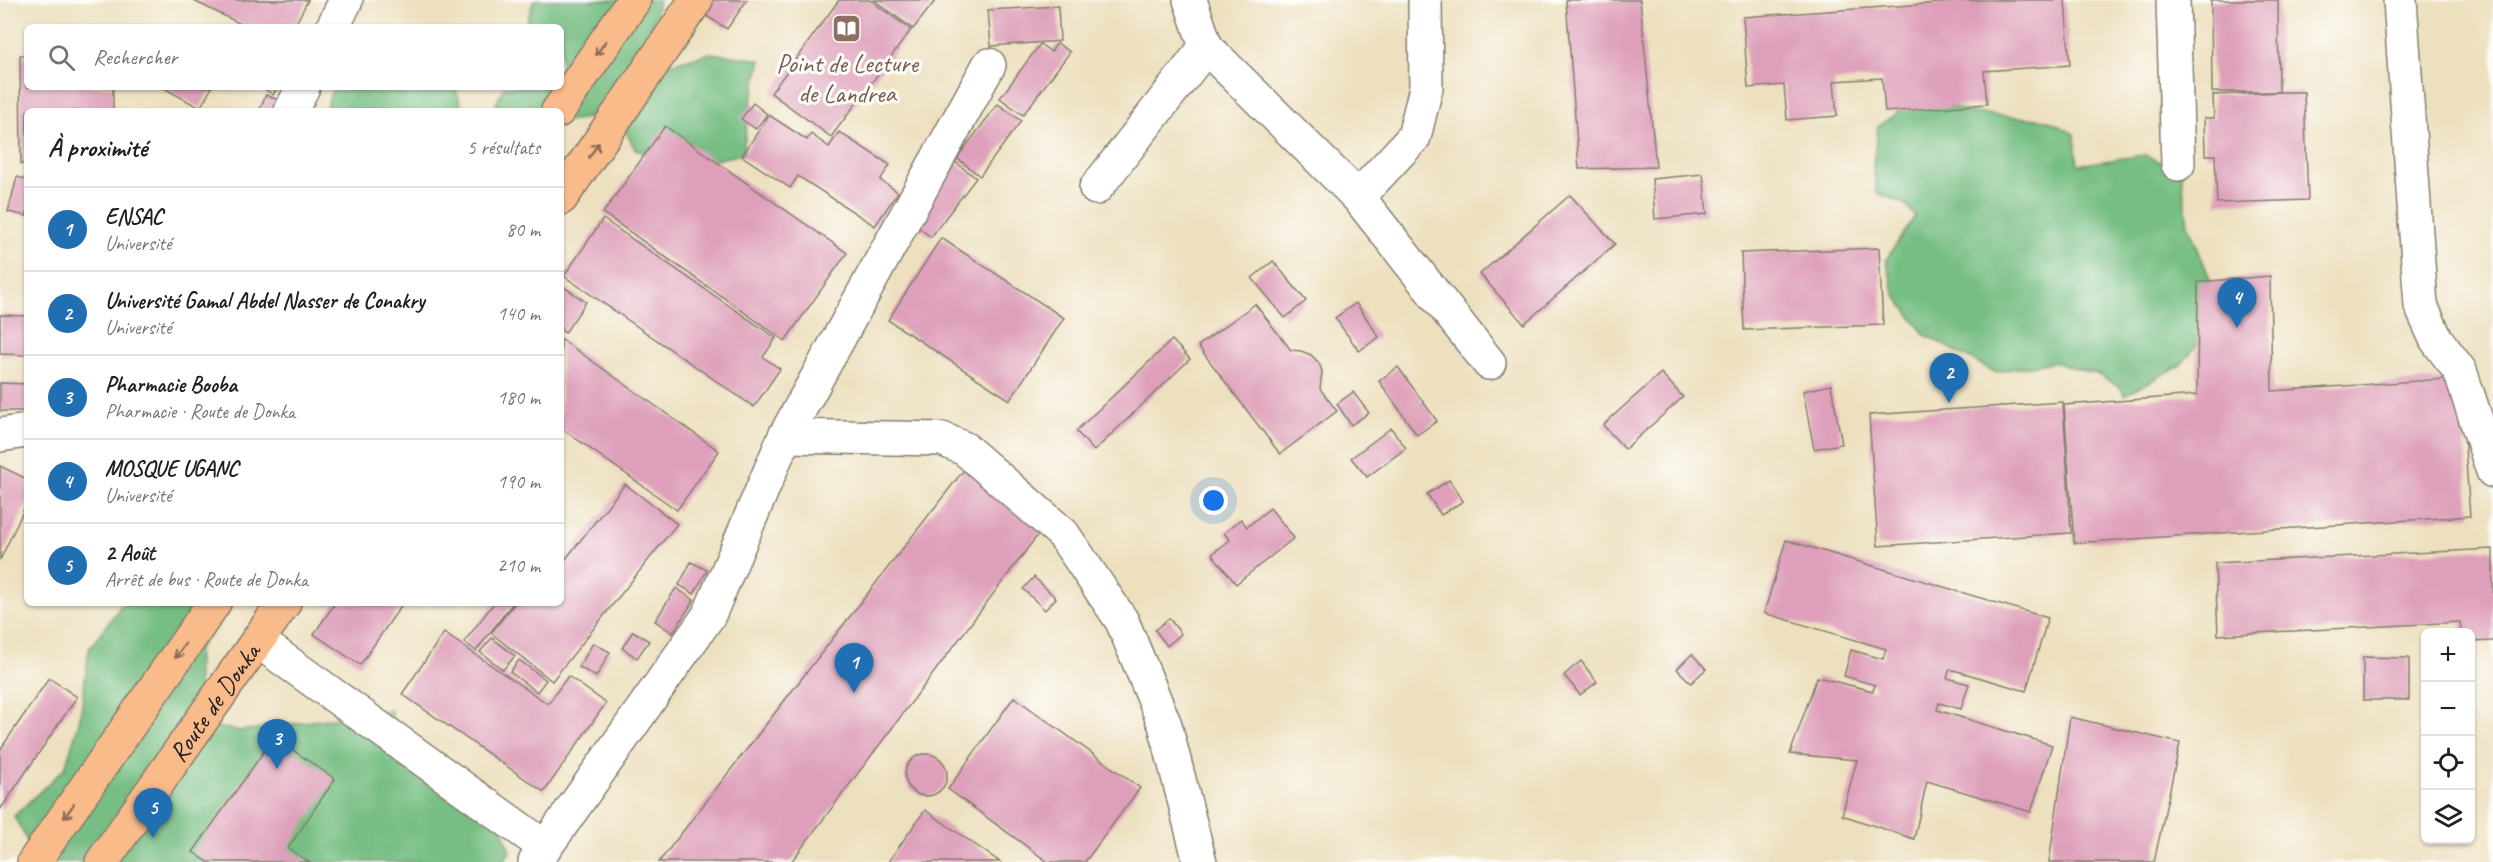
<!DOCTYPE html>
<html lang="fr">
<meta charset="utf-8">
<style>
:root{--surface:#fff;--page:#f6f6f6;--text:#202124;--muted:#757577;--line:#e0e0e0;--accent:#1f6fb2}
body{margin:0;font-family:Caveat,sans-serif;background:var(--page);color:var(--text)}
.controls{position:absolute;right:18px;bottom:18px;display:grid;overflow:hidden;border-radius:9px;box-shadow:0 2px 4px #0004}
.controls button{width:54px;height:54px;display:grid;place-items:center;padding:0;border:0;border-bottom:2px solid var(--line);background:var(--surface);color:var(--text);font:30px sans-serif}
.you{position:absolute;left:1214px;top:501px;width:21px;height:21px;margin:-15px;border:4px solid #fff;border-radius:50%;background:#1a73e8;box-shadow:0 0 0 9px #1a73e833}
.badge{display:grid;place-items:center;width:39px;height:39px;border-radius:50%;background:var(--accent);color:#fff;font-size:20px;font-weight:700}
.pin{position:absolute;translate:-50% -50px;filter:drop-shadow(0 2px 3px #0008)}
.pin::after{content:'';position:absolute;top:32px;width:21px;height:18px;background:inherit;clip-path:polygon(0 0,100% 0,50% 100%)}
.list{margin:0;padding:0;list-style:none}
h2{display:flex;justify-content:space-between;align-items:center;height:78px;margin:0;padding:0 24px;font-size:26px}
h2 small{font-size:20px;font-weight:400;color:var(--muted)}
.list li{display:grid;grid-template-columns:39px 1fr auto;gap:18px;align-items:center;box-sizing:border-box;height:84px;padding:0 24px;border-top:2px solid var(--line)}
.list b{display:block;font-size:22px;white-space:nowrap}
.list p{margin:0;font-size:20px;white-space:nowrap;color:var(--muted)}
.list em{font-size:20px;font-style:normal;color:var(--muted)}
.icon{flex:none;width:33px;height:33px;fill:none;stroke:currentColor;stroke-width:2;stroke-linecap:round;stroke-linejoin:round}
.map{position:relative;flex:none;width:2493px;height:862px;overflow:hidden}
.search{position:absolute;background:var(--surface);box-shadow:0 2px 4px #0004;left:24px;top:24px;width:540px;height:66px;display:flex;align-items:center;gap:15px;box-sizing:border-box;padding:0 21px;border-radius:9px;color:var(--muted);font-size:22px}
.panel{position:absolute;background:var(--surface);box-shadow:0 2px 4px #0004;left:24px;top:108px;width:540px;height:498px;border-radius:9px}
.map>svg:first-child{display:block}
</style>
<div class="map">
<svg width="2493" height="862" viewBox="0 0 2493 862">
<rect width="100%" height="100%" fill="#fdfcf7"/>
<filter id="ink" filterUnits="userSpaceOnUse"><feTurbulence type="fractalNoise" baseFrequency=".0167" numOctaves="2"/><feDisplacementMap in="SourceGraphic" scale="12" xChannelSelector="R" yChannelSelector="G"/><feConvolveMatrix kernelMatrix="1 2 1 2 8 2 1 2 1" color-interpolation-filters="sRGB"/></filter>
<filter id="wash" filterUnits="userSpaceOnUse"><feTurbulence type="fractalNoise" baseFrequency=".008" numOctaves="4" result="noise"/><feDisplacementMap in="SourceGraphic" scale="24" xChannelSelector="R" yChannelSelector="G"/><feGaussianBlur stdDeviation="1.35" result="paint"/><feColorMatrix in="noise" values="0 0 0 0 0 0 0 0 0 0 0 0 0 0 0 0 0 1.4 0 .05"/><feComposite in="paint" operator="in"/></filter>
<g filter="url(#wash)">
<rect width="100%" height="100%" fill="#ede0bf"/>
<g fill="#76be83" stroke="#496d50" stroke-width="1.5">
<polygon points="534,0 659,0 640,72 711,53 761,60 748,115 743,154 677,168 635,149 616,114 561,122 561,111 493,111 504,87 561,87 561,27 525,27"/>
<polygon points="333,87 455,87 463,111 325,111"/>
<polygon points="1917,98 1974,113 2048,120 2074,134 2078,165 2144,155 2181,172 2188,224 2216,294 2219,316 2181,365 2125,395 2121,388 2097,374 2053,362 1995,372 1925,335 1895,295 1886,260 1915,216 1905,204 1877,193 1873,165 1878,127"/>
<polygon points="123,603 234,603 198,649 198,724 241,731 391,710 400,766 444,758 488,789 510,852 503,862 36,862 37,859 14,816 65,768 80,719 89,649"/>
</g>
<g id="blocks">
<g fill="#de9fba">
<polygon points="192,0 308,0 294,27 247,27"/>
<polygon points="695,0 747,0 727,29 691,6"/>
<polygon points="839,0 870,0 911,30 831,137 771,93"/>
<polygon points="874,0 936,0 913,29"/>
<polygon points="1566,0 1640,0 1656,167 1579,169"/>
<polygon points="1982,0 2065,0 2070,65 1984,71 1987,104 1885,112 1882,78 1834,81 1837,116 1787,120 1784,85 1748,88 1743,17"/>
<polygon points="2211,0 2278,0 2279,92 2212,92"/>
<polygon points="1058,6 1060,41 991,46 988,10"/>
<polygon points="1057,43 1070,52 1023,115 1000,98 1040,44 1051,52"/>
<polygon points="20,55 27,55 27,87 113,87 113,111 27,111 27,164 21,164"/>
<polygon points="162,87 212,87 200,108"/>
<polygon points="262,87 278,87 273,95"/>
<polygon points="2284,92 2304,92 2308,200 2217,203 2215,155 2205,155 2204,118 2214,118 2213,95"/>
<polygon points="266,95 288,104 286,111 259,111"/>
<polygon points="753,103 767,114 756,129 741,119"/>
<polygon points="998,104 1021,121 980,176 957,158"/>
<polygon points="769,115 807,140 811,134 829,147 839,132 890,165 880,180 898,192 875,226 798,176 790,188 742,156"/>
<polygon points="665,126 847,253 785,341 603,213"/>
<polygon points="951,159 976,178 931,237 906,218"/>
<polygon points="1703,174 1707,214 1655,219 1652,179"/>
<polygon points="17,177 27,180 27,216 8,212"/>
<polygon points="1570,195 1615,244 1524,324 1480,274"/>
<polygon points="603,219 776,338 763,357 780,369 754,407 564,276"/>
<polygon points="941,238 1064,318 1010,400 888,320"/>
<polygon points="1879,248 1883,325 1744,330 1741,253"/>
<polygon points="1273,261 1306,301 1285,318 1252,278"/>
<polygon points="2270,276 2272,391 2460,378 2470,516 2074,543 2064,405 2197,395 2198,282"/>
<polygon points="561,285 586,302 565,333 561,330"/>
<polygon points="1356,303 1379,337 1359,351 1335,318"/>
<polygon points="1255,304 1291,350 1301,351 1311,355 1319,363 1322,371 1320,389 1337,411 1280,454 1198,346"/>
<polygon points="0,315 27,316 27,355 0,354"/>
<polygon points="561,339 719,451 677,510 561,428"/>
<polygon points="1172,340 1190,359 1094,451 1076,431"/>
<polygon points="1398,367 1437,421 1417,435 1379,381"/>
<polygon points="1661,373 1683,397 1625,449 1603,425"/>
<polygon points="0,383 27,384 27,411 0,411"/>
<polygon points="1831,385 1842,444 1814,449 1803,391"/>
<polygon points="1353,392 1369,413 1351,425 1337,404"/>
<polygon points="2063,402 2071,533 1878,546 1869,415"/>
<polygon points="1391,428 1406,448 1367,477 1351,458"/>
<polygon points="970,462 1046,524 791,862 659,862"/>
<polygon points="0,466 27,479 27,503 0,560"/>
<polygon points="1449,480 1463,501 1441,515 1427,494"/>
<polygon points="625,484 677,524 552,681 491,633 515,603 561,603 561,565"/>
<polygon points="1270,508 1294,538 1236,584 1212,554 1230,540 1224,533 1241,519 1247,527"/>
<polygon points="1786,540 2048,618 2026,691 1950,669 1947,678 1969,684 1961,709 1939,703 1937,710 2052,745 2031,812 1927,781 1914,839 1842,815 1857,760 1790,754 1817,677 1873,691 1875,685 1844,676 1851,650 1883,659 1886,649 1764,613"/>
<polygon points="2493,549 2493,641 2470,642 2470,632 2461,632 2460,622 2218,635 2215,563"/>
<polygon points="691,562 707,570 694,594 679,585"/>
<polygon points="1034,577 1056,598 1045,610 1023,589"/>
<polygon points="676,588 694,600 673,633 655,621"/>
<polygon points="335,603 403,603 360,665 314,634"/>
<polygon points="494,603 513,603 476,651 464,642"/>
<polygon points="1169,618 1181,634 1167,646 1155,630"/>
<polygon points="633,631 649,641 637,658 622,648"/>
<polygon points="444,633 548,704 568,676 606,703 544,792 402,694"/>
<polygon points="492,638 515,656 503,670 480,652"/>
<polygon points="593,643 610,652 596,677 579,667"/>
<polygon points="1692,654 1706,669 1691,683 1677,669"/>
<polygon points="2363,657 2409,658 2409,700 2363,700"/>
<polygon points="519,660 546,680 537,692 510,672"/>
<polygon points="1581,661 1597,682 1580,695 1564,675"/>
<polygon points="49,678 77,697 0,810 0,750"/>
<polygon points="1014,697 1140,788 1085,862 1048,862 948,789"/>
<polygon points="2070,717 2180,743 2154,862 2049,862"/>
<polygon points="274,737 335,779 288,848 309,862 208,862 193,852"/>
<circle cx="926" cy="775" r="21"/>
<polygon points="925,810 1000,862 888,862"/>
</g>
</g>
</g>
<g filter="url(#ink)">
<use href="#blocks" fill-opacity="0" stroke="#847e6e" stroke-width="1.5"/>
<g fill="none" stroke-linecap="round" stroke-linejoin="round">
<defs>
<g id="minor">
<polyline points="1190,0 1206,47 1358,197 1489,363"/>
<polyline points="2173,0 2178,164"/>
<polyline points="2400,0 2421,306 2436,339 2460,371 2493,471"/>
<polyline points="333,27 346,0"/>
<polyline points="291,111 303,87"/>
<polyline points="1096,188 1206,47"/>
<polyline points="1358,197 1414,137 1426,88 1425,0"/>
<polyline points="0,435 27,431"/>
<polyline points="785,436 942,439 965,449 1063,534 1122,621 1165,725 1200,862"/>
<polyline points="258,641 545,847"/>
<polyline points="535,862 709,615 785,436 989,65"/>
</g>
<g id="major">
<polyline points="558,111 634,0"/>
<polyline points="561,198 696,0"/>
<polyline points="34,862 214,603"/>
<path id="s1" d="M102 862 284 603"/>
</g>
</defs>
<use href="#minor" stroke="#847e6e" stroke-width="36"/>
<use href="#major" stroke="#847e6e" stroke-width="36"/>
<use href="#minor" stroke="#fff" stroke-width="33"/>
<use href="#major" stroke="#fabb8b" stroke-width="33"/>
</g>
<defs><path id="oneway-shaft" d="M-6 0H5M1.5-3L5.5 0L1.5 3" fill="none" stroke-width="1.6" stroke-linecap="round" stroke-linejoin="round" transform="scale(1.5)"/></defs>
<g stroke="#8b6c54">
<use href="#oneway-shaft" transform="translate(601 48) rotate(124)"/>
<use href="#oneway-shaft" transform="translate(594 150) rotate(-56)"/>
<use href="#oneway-shaft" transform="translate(180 651) rotate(125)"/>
<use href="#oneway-shaft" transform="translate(69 811) rotate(125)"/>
</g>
</g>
<defs>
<symbol id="library-square" viewBox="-11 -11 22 22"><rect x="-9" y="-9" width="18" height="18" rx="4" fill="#8d6e63" stroke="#fdfcf7"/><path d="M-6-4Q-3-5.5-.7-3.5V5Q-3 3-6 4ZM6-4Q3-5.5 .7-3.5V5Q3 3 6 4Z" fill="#fff"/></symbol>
</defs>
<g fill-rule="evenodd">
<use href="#library-square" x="830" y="12" width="33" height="33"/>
</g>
<g text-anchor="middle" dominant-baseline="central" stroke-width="6" stroke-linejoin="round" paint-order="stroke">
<g font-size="26" fill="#785e54" stroke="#fdfcf7">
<text x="847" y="63">Point de Lecture<tspan x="847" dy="30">de Landrea</tspan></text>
</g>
<g font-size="26" fill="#1c1c1c" stroke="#fdfcf7">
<text stroke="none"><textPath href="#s1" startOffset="195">Route de Donka</textPath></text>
</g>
</g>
</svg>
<div class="controls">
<button>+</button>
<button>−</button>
<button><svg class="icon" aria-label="locate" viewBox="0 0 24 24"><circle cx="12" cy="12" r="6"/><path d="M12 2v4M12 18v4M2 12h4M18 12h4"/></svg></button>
<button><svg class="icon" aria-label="layers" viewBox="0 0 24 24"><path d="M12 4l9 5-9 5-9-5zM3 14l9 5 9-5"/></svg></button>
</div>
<div class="you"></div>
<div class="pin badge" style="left:854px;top:693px">1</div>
<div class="pin badge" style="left:1949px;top:403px">2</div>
<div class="pin badge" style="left:277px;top:769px">3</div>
<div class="pin badge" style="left:2237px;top:328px">4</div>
<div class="pin badge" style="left:153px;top:838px">5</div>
<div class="search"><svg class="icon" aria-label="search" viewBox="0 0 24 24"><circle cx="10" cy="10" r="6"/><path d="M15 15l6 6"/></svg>Rechercher</div>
<section class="panel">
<h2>À proximité<small>5 résultats</small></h2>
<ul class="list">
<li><span class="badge">1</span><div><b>ENSAC</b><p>Université</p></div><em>80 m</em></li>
<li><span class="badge">2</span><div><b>Université Gamal Abdel Nasser de Conakry</b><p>Université</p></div><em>140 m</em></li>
<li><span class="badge">3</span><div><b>Pharmacie Booba</b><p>Pharmacie · Route de Donka</p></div><em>180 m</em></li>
<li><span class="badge">4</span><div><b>MOSQUE UGANC</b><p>Université</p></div><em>190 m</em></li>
<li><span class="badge">5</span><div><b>2 Août</b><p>Arrêt de bus · Route de Donka</p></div><em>210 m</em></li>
</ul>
</section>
</div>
